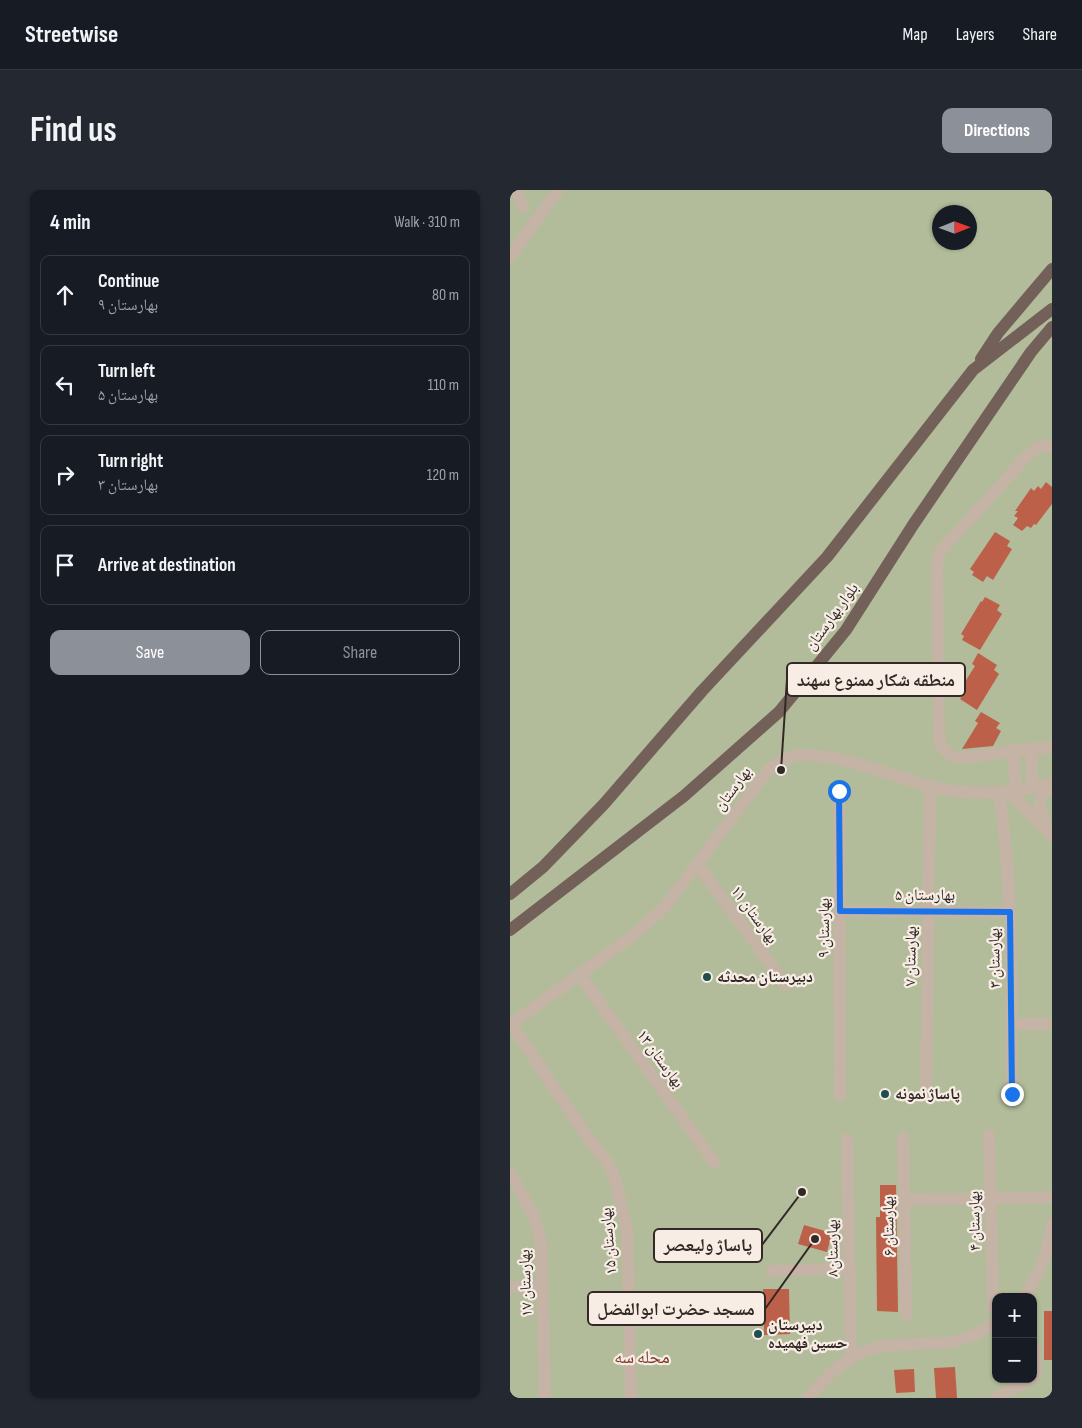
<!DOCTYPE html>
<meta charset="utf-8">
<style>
:root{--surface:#171b24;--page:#242831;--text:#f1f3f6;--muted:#9ea1a6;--line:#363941;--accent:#8c9099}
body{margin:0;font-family:"Sofia Sans Condensed","Noto Naskh Arabic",sans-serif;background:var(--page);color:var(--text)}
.controls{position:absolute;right:15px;bottom:15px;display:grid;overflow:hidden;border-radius:10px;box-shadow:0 1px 4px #0004}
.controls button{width:45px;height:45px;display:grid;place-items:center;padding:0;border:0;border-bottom:1px solid var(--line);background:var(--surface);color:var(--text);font:25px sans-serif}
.compass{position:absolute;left:422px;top:15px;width:45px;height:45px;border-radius:50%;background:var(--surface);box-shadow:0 1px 4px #0004;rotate:89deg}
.stop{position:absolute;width:15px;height:15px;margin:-11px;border:4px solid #1a73e8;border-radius:50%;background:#fff}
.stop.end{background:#1a73e8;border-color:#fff;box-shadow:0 1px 5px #0008}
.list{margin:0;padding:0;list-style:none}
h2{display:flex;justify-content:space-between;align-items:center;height:65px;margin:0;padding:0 20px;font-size:21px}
h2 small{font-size:16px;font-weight:400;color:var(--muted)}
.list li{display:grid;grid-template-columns:32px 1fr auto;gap:15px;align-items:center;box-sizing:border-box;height:80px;margin:0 10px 10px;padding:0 10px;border:1px solid var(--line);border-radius:10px}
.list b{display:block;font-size:19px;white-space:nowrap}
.list p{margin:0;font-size:16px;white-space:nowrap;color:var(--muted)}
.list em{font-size:16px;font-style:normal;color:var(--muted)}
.actions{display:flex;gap:10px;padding:15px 20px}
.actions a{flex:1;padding:11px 0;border:1px solid var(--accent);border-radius:10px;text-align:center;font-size:18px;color:var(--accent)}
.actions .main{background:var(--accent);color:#fff}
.icon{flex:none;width:28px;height:28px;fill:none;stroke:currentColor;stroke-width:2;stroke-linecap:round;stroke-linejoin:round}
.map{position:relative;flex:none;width:542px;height:1208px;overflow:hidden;border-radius:10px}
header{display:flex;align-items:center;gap:30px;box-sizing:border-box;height:70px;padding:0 25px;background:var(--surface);border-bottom:1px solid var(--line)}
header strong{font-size:24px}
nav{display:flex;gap:28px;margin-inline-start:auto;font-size:18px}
.intro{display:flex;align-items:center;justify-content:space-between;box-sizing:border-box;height:120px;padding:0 30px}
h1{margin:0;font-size:35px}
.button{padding:12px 22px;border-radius:10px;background:var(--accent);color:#fff;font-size:18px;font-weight:700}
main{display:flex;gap:30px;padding:0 30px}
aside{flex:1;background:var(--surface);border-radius:10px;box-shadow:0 1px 4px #0004}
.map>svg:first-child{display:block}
</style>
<header>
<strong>Streetwise</strong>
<nav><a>Map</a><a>Layers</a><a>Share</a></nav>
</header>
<div class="intro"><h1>Find us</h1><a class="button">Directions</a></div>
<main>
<aside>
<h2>4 min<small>Walk · 310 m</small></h2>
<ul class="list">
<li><svg class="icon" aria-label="ahead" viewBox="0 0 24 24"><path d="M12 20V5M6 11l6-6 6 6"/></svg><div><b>Continue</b><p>بهارستان ۹</p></div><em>80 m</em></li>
<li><svg class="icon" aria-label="left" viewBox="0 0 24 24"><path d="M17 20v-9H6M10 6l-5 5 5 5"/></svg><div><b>Turn left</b><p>بهارستان ۵</p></div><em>110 m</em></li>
<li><svg class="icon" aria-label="right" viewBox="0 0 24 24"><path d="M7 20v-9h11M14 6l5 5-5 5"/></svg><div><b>Turn right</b><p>بهارستان ۳</p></div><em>120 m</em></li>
<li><svg class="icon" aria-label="arrive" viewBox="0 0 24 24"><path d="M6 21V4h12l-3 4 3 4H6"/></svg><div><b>Arrive at destination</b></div></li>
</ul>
<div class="actions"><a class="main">Save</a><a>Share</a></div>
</aside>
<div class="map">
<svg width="542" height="1208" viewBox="0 0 542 1208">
<rect width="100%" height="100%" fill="#eee3d8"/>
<path fill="#b2bc9a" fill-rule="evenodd" d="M0 0H542V1208H0ZM430 22H460V52H430ZM486 1107H523V1189H486Z"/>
<g fill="#bc6049">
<polygon points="536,292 542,297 542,314 526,335 524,334 521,338 517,336 512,341 503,335 508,328 504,326 508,321 505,321 521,298 524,301 528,296 531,299"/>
<polygon points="485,342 500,351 497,356 502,359 483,390 477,386 473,392 462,385 464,382 460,379"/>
<polygon points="475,407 490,415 487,420 492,424 470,460 452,450 454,446 451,444 471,411 472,412"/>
<polygon points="468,463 487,475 484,480 489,484 467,520 450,509 452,506 448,503 465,476 462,474"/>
<polygon points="471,522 490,533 486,538 491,541 483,556 452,559 468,533 465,531"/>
<polygon points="370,995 386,995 388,1122 367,1121 366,1027 370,1027"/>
<polygon points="294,1035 322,1043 317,1062 288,1054"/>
<polygon points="253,1099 279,1099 280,1144 254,1145 254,1130 248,1130 248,1121 254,1120"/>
<rect x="534" y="1121" width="8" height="49"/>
<polygon points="445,1177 447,1208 426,1208 424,1178"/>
<polygon points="404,1179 405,1202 386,1203 384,1180"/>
</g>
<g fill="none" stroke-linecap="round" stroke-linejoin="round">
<g stroke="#c5b3a5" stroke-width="12">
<polyline points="6,0 13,17"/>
<polyline points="0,67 48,0"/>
<polyline points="542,256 528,257 516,267 429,363 427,374 429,549 431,556 440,565 448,568 542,557"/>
<polyline points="521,558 522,598"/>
<polyline points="503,560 506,600"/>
<polyline points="329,601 330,905"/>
<polyline points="499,602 542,645"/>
<path d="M489 603C504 703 501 803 502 904"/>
<path d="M536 635C529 620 524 605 542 597"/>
<polyline points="187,674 276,795"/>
<polyline points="330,721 500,722"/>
<polyline points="70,785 204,972"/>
<polyline points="1,834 76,945 98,973 105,989 117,1038 121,1208"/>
<polyline points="501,834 542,834"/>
<path d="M0 835 125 744 153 719 258 580C264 576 271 570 277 568 316 554 394 593 436 600 472 606 507 601 542 594"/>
<polyline points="416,906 420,596"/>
<polyline points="479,945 483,1117"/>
<polyline points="393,948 396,1125"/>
<polyline points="337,949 341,1168"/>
<polyline points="0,983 24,1026 31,1053 35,1208"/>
<polyline points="395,1010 542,1007"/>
<polyline points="262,1081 339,1078"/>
<polyline points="0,1097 33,1097"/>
<path d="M514 1107C530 1083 538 1062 542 1034"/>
<polyline points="523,1154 527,1178 523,1188"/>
<path d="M298 1208C311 1193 323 1179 340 1169 371 1148 406 1157 440 1152 457 1150 472 1141 486 1133"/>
<polyline points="486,1208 521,1189"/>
</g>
<g stroke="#736058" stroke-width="12">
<polyline points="471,169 488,143 542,79"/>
<polyline points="0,704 33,677 94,614 192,501 317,367 463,180 542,119"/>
<polyline points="0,740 174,606 269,522 336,440 403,335 521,162 542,137"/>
</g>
</g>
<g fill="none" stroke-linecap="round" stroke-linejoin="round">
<polyline stroke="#1a73e8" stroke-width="6" points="329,601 330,721 500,722 502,904"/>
</g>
<g fill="#1f4e4f" stroke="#f7ede4" stroke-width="2">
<circle cx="197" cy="787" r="5"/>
<circle cx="375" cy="904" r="5"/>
<circle cx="248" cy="1144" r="5"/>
</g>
<g text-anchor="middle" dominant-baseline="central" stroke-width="4.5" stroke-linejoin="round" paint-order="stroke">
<g font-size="16" fill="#322926" stroke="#f7ede4">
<text transform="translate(322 427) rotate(-54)">بلوار بهارستان</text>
<text transform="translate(223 599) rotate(-53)">بهارستان</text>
<text x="415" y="705">بهارستان ۵</text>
<text transform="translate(244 725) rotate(54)">بهارستان ۱۱</text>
<text transform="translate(314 738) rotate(-90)">بهارستان ۹</text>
<text transform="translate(401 766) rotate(-89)">بهارستان ۷</text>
<text transform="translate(485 768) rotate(-91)">بهارستان ۳</text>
<text transform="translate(150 869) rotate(54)">بهارستان ۱۳</text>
<text transform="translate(465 1031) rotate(-91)">بهارستان ۴</text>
<text transform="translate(379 1036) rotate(-91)">بهارستان ۶</text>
<text transform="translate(99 1051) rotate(-95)">بهارستان ۱۵</text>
<text transform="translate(323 1058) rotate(-91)">بهارستان۸</text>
<text transform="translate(16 1093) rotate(-92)">بهارستان ۱۷</text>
</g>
<g font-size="16" font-weight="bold" fill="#322926" stroke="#f7ede4" text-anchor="start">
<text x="207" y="787">دبیرستان محدثه</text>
<text x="385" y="904">پاساژ نمونه</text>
<text x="258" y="1135">دبیرستان<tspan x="258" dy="18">حسین فهمیده</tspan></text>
</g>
<g font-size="18" fill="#7a3626" stroke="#f7ede4">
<text x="132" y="1167">محله سه</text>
</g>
</g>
<path fill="none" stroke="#322926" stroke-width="2" d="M271 580L277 489M292 1002L252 1055M305 1049L255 1119"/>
<g fill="#322926" stroke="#f7ede4" stroke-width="2">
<circle cx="271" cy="580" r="5"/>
<circle cx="292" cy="1002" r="5"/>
<circle cx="305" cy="1049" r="5"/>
</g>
<g fill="#f7ede4" stroke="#322926" stroke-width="2">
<rect x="277" y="473" width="178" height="33" rx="5"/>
<rect x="144" y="1039" width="108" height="33" rx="5"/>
<rect x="78" y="1102" width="177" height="33" rx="5"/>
</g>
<g font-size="18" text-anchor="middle" font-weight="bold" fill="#322926">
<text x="366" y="496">منطقه شکار ممنوع سهند</text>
<text x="198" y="1061">پاساژ ولیعصر</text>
<text x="166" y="1125">مسجد حضرت ابوالفضل</text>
</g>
</svg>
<div class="controls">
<button>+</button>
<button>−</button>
</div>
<svg class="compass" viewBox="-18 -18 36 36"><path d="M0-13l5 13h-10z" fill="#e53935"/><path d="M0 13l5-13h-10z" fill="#9ea1a6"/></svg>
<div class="stop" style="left:329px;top:601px"></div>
<div class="stop end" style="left:502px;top:904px"></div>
</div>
</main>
